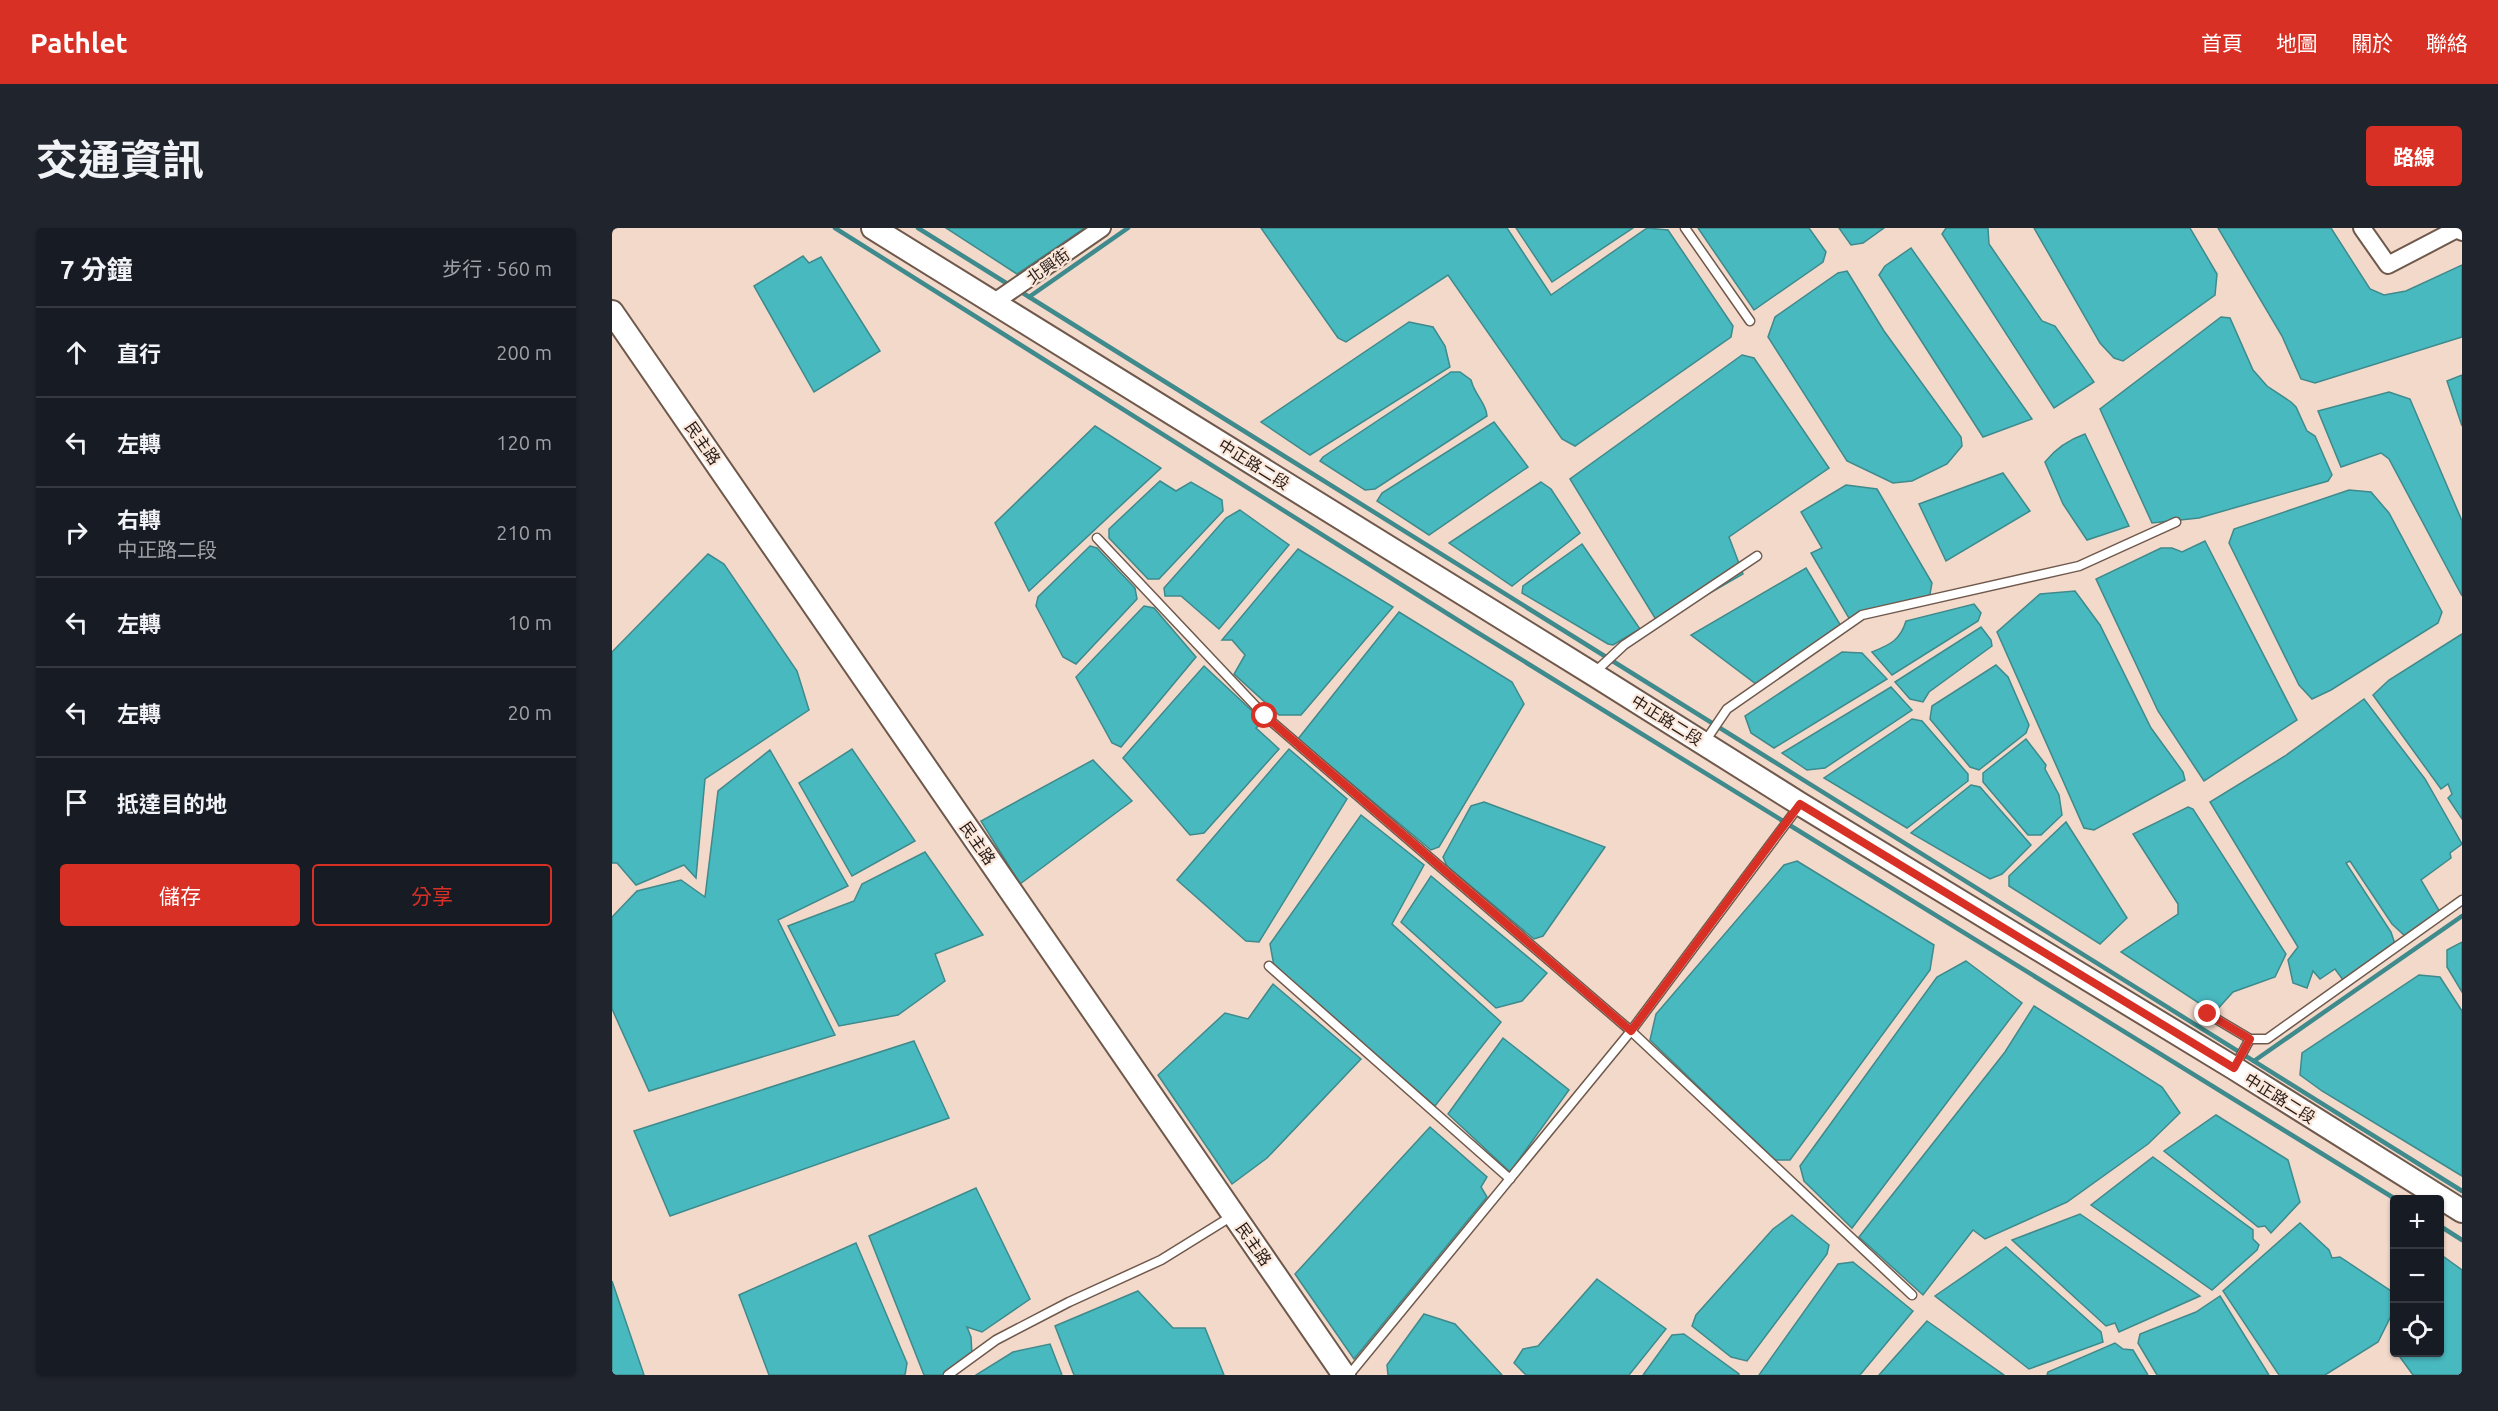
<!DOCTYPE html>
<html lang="zh-TW">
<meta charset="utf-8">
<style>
:root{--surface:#171b24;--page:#20242c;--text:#f1f3f6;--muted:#9ea1a6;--line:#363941;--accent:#d93025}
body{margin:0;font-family:Ubuntu,"Noto Sans TC",sans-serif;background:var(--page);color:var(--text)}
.controls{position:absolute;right:18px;bottom:18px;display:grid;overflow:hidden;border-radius:6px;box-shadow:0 2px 4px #0004}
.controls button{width:54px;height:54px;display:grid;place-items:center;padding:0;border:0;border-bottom:2px solid var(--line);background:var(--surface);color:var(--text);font:30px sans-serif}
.stop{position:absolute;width:18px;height:18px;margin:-14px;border:4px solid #d93025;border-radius:50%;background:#fff}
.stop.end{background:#d93025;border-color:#fff;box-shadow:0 2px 6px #0008}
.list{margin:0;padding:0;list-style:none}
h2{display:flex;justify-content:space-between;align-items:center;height:78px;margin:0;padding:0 24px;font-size:26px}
h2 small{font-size:20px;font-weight:400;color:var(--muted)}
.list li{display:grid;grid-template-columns:39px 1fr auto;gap:18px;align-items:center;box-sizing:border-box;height:90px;padding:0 24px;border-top:2px solid var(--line)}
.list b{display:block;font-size:22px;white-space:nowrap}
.list p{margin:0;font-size:20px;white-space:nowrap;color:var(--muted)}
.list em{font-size:20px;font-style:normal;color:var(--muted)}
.actions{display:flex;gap:12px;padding:18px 24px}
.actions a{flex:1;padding:14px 0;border:2px solid var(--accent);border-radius:6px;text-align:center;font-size:21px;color:var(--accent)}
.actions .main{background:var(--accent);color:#fff}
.icon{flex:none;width:33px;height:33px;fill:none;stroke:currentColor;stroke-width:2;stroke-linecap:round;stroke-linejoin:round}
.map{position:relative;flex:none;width:1850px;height:1147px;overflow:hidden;border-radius:6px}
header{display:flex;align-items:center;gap:36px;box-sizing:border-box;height:84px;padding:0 30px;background:var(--accent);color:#fff}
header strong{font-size:28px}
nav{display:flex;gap:33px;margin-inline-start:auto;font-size:21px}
.intro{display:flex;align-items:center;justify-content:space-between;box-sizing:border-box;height:144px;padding:0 36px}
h1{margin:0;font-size:42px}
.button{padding:15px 27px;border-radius:6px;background:var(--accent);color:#fff;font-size:21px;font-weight:700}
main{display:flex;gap:36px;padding:0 36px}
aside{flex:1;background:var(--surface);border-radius:6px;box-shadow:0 2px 4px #0004}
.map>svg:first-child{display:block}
</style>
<header>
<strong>Pathlet</strong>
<nav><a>首頁</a><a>地圖</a><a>關於</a><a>聯絡</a></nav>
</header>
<div class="intro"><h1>交通資訊</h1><a class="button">路線</a></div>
<main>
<aside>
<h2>7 分鐘<small>步行 · 560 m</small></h2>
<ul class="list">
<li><svg class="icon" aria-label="ahead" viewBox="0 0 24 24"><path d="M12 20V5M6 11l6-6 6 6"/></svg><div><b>直行</b></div><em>200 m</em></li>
<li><svg class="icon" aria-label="left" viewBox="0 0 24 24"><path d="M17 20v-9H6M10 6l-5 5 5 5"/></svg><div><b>左轉</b></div><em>120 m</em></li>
<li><svg class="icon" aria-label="right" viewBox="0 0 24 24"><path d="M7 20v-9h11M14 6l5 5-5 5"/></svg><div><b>右轉</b><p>中正路二段</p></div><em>210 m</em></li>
<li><svg class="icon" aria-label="left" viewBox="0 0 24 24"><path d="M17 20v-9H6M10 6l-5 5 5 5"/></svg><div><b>左轉</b></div><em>10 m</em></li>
<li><svg class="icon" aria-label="left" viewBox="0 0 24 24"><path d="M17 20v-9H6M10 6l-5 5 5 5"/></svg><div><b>左轉</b></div><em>20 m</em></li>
<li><svg class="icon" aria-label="arrive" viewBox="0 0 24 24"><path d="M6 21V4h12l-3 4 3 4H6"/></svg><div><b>抵達目的地</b></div></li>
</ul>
<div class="actions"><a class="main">儲存</a><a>分享</a></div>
</aside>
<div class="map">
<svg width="1850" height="1147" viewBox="0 0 1850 1147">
<rect width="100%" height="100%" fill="#f3d9ca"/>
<g fill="#48b9bf" stroke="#3e8a8c" stroke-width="1.5">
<polygon points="334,0 473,0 405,46"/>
<polygon points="649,0 895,0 939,67 1035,0 1056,2 1121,98 1119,109 963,218 950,211 836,47 734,114 726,110"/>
<polygon points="904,0 1021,0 940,54"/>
<polygon points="1086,0 1197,0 1214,24 1211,34 1142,82"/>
<polygon points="1227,0 1272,0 1251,15 1239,17"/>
<polygon points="1334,0 1376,0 1377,16 1430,93 1443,98 1482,154 1442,180 1330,6"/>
<polygon points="1422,0 1578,0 1605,46 1603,67 1511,133 1502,130 1488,115"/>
<polygon points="1606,0 1719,0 1758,61 1772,67 1794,63 1850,37 1850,109 1703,155 1689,151 1670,108"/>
<polygon points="1299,20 1420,191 1371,209 1267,47 1273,38"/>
<polygon points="191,28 197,35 209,29 268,123 202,164 142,58"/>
<polygon points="1235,43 1272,103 1349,209 1350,218 1335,236 1300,253 1281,255 1235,233 1156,109 1163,89 1226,45"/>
<polygon points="1609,89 1618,90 1641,142 1655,158 1679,174 1684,179 1695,203 1703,208 1720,247 1716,253 1587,290 1540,295 1488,181"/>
<polygon points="797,94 821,99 833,118 838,139 698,227 649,194"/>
<polygon points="1130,127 1142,130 1217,240 1117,309 1131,346 1046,395 958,251"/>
<path d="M839 144H848L859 152C863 168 874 174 875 188L763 261 753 262 708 233 711 229Z"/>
<polygon points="1850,147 1850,198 1835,153"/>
<polygon points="1777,164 1798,171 1850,293 1850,368 1777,231 1769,225 1729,239 1706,183"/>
<polygon points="882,194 916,239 817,307 765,273 770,265"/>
<polygon points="483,198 549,240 417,363 383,295"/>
<path d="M1473 206 1517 298 1475 312 1451 276 1433 234C1444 220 1456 212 1473 206Z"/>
<polygon points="1391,245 1418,283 1334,333 1307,276"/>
<polygon points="548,253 564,263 579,254 610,272 611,283 547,351 536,351 497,310 497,301"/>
<polygon points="929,254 939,261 968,305 900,358 837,315"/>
<polygon points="1234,257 1265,261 1320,355 1318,366 1310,374 1238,392 1199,325 1210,320 1189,284"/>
<polygon points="1737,262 1759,264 1777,285 1830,384 1826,395 1719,462 1700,471 1687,457 1617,315 1622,301"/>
<polygon points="628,282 677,317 607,401 569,368 553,368 552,360 614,290"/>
<polygon points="1593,313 1685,492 1592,553 1546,483 1484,351 1549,320 1560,320 1570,324"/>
<polygon points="970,316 1028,401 1001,417 996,416 910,365 911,358"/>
<polygon points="478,318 485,320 523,360 525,371 464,436 451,429 424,378 426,369"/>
<polygon points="686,321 781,379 689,487 667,487 622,446 633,427 620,412 610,412"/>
<polygon points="96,326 112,336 185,443 197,482 93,551 84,650 72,637 24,657 5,635 0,635 0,424"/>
<polygon points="1194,340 1229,398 1144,456 1079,407"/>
<polygon points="1463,363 1488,397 1539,500 1571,544 1573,552 1482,602 1472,600 1385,404 1428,366"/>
<path d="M1362 376 1369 385 1366 393 1280 447 1260 424C1277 417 1288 413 1294 393Z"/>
<polygon points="532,378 542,380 584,429 509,519 500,515 464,449"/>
<polygon points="787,384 900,454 912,476 827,619 819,622 686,511"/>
<polygon points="1369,399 1379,412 1380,418 1317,464 1311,474 1298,471 1283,454"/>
<polygon points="1850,406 1850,591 1836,570 1840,566 1836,556 1829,561 1761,467 1777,452"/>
<polygon points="1230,424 1250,425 1275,451 1162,520 1139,505 1133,488"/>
<polygon points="1384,437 1396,449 1417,497 1414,505 1367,542 1358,539 1318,491 1320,478"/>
<polygon points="592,438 652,494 644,500 667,521 592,605 578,607 511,530"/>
<polygon points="1279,459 1300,482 1213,540 1195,542 1170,525"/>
<polygon points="1752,471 1813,551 1850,616 1838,625 1839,630 1809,652 1828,684 1793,708 1780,696 1738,633 1734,635 1779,704 1783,716 1731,752 1723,741 1708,751 1701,743 1695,760 1681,755 1676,732 1686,719 1598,574 1673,528"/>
<polygon points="1300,491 1310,493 1356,546 1356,553 1295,600 1212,550"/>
<polygon points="1414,511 1434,537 1433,541 1447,567 1450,587 1429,607 1416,607 1371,554 1371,545"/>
<polygon points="240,521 303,613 240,648 187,555"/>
<polygon points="677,521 735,571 647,714 634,713 565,652"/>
<polygon points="158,522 236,658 166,692 223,807 37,863 0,781 0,689 25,663 69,652 93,669 106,563"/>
<polygon points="481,532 520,573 408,656 369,593"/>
<polygon points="1359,557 1368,559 1419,617 1390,646 1378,651 1299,605"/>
<polygon points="872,574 993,619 931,708 922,711 835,638 831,629 859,578"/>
<polygon points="1576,579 1581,581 1674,726 1663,749 1621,764 1602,785 1509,724 1566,686 1566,676 1521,606"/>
<polygon points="749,587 812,637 780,696 889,794 823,878 662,738 658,716"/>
<polygon points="1454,594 1515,690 1488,716 1397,658 1397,648"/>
<polygon points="313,624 371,707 323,726 333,753 286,787 227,798 176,698 242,673 250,656"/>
<polygon points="1185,633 1322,717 1318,742 1178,932 1163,932 1038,812 1044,786 1172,637"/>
<polygon points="819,648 935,745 910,773 884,780 789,694"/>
<polygon points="1850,714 1850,764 1835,739 1835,722"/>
<polygon points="1354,733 1410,775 1240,1000 1192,953 1188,938 1325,749"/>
<polygon points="1807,747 1828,749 1850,783 1850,948 1710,863 1688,847 1690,825"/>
<polygon points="661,756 749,831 655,930 620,956 546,847 613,785 636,791"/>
<polygon points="1422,778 1550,859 1568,885 1536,916 1455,974 1373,1011 1361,1002 1311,1067 1247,1009 1393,824"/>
<polygon points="891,810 957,862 898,944 836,886"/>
<polygon points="302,813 337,890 58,988 22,903"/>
<polygon points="1604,887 1676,932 1688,974 1659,1005 1653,998 1646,999 1552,923"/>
<polygon points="818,899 875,949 869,959 875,969 742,1131 683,1046"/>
<polygon points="1541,929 1641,1002 1641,1011 1647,1017 1645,1022 1600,1062 1479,977"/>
<polygon points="364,960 418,1071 370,1104 355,1099 359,1109 360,1127 334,1147 312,1147 257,1008"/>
<polygon points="1468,986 1588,1068 1507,1104 1503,1095 1494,1098 1400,1012"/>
<polygon points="1180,987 1217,1017 1215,1026 1135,1133 1119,1129 1080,1098 1084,1087 1161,1001"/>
<polygon points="1688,995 1717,1022 1720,1030 1728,1029 1782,1065 1782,1082 1766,1114 1713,1147 1667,1147 1611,1063"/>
<polygon points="244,1015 295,1135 293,1147 157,1147 127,1067"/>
<polygon points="1394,1019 1489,1104 1491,1114 1417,1141 1323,1068"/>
<polygon points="1828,1026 1850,1042 1850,1147 1801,1147 1785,1125 1828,1124"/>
<polygon points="1241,1034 1301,1083 1248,1147 1147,1147 1226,1036"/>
<polygon points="985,1051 1054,1101 1017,1147 914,1147 902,1135 911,1121 926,1118"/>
<polygon points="0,1053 32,1147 0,1147"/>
<polygon points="526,1063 561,1100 593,1100 612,1147 462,1147 443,1098"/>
<polygon points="1608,1068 1657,1147 1545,1147 1526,1115 1528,1106 1584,1084"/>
<polygon points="812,1086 843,1096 890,1147 776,1147 775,1137"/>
<polygon points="1315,1093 1392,1147 1267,1147"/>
<polygon points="1072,1106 1127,1146 1127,1147 1031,1147 1060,1107"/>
<polygon points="1503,1115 1511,1121 1521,1122 1536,1147 1435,1147 1436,1144"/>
<polygon points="438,1116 450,1147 364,1147 401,1124"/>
</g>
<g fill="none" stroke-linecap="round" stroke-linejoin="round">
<g stroke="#3e8a8c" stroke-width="4.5">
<polyline points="223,0 863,403 1785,972"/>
<polyline points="306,0 399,58"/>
<polyline points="406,62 1850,963"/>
<polyline points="417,69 516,0"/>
<polyline points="1642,833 1850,688"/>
<polyline points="1828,998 1850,1012"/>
</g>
<defs>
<g id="lane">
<polyline points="1073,0 1138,93"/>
<polyline points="485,310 653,488 1019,803 1300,1067"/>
<polyline points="982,445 1012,417 1145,328"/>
<polyline points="1092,515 1115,481 1250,387 1467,338 1564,294"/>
<polyline points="657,738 898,951"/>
<polyline points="1596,786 1638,811 1655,811 1850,672"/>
<polyline points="1622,840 1638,811"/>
<polyline points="336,1147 384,1112 457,1074 549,1032 620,988"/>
<polyline points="737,1147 1019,803 1187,578"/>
</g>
<g id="street">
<polyline points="1750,0 1776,37 1845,1 1850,4"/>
<polyline points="381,75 490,0"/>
</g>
<g id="secondary">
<polyline points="261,0 981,446 1188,576 1622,840 1850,983"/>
<polyline points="0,84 732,1147"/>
</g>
</defs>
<use href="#lane" stroke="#6f594c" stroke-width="11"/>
<use href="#street" stroke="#6f594c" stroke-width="20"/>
<use href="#secondary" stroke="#6f594c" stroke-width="26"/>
<use href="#lane" stroke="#fff" stroke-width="8"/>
<use href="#street" stroke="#fff" stroke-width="16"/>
<use href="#secondary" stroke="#fff" stroke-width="22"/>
</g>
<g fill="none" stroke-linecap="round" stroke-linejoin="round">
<polyline stroke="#d93025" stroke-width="8" points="653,488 1019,803 1188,576 1622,840 1638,811 1596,786"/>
</g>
<g text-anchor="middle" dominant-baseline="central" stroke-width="4.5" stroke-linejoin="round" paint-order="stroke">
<g font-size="16" fill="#251c16" stroke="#fce7db">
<text transform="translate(436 38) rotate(-35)">北興街</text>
<text transform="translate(91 215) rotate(55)">民主路</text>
<text transform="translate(642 236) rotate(32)">中正路二段</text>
<text transform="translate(1055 492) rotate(32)">中正路二段</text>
<text transform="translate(366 615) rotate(55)">民主路</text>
<text transform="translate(1668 870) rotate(32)">中正路二段</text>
<text transform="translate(642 1016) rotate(55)">民主路</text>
</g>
</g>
</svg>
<div class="controls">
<button>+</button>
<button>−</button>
<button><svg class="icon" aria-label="locate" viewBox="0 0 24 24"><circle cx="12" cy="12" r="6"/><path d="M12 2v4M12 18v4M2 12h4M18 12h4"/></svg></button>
</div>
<div class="stop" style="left:653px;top:488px"></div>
<div class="stop end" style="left:1596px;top:786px"></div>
</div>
</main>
